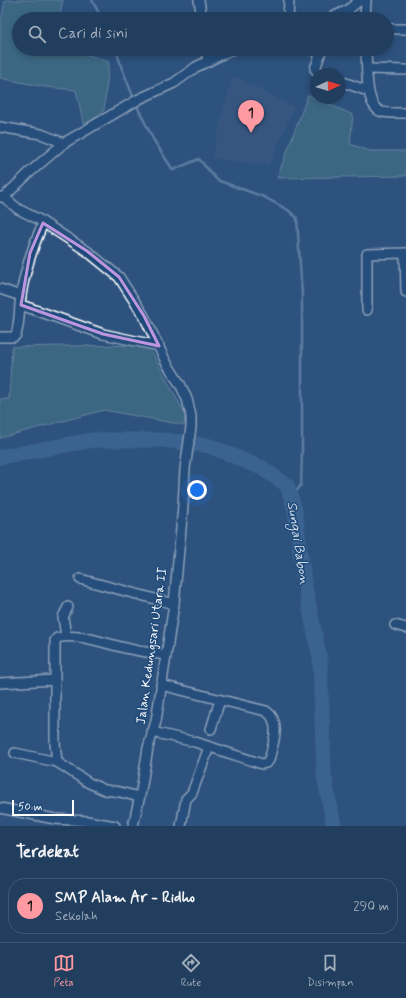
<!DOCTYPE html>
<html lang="id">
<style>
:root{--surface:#223e5e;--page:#2e4967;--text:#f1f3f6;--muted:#a2aebc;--line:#3f5773;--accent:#ff9aa2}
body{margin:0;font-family:Mynerve,sans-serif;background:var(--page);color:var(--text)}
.compass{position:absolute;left:310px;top:68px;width:36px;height:36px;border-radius:50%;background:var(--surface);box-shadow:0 2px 6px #0003;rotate:86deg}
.scale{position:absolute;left:12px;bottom:10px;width:62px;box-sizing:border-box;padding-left:4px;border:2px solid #fff;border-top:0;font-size:11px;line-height:14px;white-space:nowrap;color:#fff;-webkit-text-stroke:3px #1f4a7a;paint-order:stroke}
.you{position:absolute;left:197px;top:490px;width:14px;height:14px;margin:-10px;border:3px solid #fff;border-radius:50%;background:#1a73e8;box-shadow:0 0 0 6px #1a73e833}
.badge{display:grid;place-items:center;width:26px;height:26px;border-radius:50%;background:var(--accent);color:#111;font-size:13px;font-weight:700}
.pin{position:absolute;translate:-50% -33px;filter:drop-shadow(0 1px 2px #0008)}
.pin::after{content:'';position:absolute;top:21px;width:14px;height:12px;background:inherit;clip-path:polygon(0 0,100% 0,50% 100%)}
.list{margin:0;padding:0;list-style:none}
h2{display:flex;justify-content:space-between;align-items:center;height:52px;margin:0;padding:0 16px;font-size:17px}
h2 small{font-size:13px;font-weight:400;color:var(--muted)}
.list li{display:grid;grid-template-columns:26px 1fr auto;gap:12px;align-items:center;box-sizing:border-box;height:56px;margin:0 8px 8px;padding:0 8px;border:1px solid var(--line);border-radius:16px}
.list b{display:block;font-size:15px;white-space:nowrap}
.list p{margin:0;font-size:13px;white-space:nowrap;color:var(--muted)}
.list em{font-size:13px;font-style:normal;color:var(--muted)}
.icon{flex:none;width:22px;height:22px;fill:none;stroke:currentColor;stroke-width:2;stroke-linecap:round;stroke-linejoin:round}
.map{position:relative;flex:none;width:406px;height:826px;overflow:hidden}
.search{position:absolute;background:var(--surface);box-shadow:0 2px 6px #0003;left:12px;right:12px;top:12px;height:44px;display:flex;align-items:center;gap:10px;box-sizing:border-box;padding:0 14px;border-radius:22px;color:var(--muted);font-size:15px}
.sheet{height:116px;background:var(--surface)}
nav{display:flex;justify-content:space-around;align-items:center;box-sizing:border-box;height:56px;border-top:1px solid var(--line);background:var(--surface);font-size:11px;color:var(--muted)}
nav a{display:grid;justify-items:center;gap:2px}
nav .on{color:var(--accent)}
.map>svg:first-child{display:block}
</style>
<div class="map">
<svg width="406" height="826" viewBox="0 0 406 826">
<rect width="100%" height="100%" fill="#2e527e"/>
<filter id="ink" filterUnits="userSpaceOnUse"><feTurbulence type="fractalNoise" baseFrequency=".025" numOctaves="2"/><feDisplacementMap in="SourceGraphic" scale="8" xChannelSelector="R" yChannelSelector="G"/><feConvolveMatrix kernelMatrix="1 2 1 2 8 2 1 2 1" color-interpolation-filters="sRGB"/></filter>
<g filter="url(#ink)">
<polygon fill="#415c83" points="232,76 240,79 294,107 269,166 212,158"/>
<g fill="#4e808b" stroke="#a6c0c5">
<polygon points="5,0 63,0 59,19 19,19 19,49 71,49 109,62 104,110 84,127 76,90 45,87 0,78 0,28"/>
<polygon points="308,95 353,115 350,144 370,151 406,151 406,176 277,178"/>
<polygon points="148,345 185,414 184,425 104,410 0,438 0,399 9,399 12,347 63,346"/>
</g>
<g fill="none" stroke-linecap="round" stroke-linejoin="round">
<g stroke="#94afcb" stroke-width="2.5">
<polyline points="92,0 102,19"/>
<polyline points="116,49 121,66 134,99"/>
<polyline points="136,104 153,139 173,170 199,159 217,180 264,197 288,210 297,218 302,295 302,451 301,485 291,499"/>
</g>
<polyline stroke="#4c79a8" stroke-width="15" points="0,457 93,440 163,440 210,446 262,468 287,485 295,510 304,581 320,659 324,775 334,826"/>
<defs>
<g id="minor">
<polyline points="199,0 202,19"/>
<polyline points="288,19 289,0"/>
<polyline points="328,19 348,10 360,0"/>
<polyline points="365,19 366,0"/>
<polyline points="387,29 406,29"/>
<polyline points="206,49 208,62"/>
<polyline points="322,49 315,69 317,71 323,74"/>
<path d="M366 49C367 64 365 101 378 110 382 114 400 113 406 113"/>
<polyline points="312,50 313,49"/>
<polyline points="367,69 406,70"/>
<polyline points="340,81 368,91"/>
<polyline points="0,127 41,134 64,143"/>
<polyline points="0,197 4,197 29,173 64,143 139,99 174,83 196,67 233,49"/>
<polyline points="4,197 18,209 38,219 87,251 119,277 144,316 166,362 181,386 187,399 191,416 191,427 185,469 183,506 174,604 156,721 148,748 141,791 133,826"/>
<polyline points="405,254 406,292"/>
<polyline points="0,289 21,296"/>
<polyline points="21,305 103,334 159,346"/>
<polyline points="367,310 367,254 406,253"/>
<path d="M0 337H13L16 335C20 322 19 308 21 295 25 270 33 246 43 223"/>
<polyline points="80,579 174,604"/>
<polyline points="395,625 406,628"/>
<polyline points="66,636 63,617 68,607"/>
<path d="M55 680V641L57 638C79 632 108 645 130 649 142 652 154 653 166 655"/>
<polyline points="0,683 55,680 55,743 57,762"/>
<polyline points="211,729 220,700"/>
<path d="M152 732 195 742 262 764 266 763 269 760C273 744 282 722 266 711L161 685"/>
<polyline points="15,753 57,762 89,783 105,790 120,792 139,797"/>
<polyline points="0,808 55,819 87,821 115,826"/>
<polyline points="181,826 186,799 192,793 209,747"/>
</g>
</defs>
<use href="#minor" stroke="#fff" stroke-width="12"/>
<use href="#minor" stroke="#1f4a7a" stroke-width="9"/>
</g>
</g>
<path d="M0 0H406V826H0ZM43 223 87 251 119 277 144 316 159 346 103 334 21 305 30 253Z" fill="#2e527e" fill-opacity=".55" fill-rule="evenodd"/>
<path fill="none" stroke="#bd96df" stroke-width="3" stroke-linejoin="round" d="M43 223 87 251 119 277 144 316 159 346 103 334 21 305 30 253Z"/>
<g text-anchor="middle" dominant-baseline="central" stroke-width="3" stroke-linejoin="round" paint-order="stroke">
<g font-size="13" fill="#fff" stroke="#1f4a7a">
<text transform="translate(152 646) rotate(-82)">Jalan Kedungsari Utara II</text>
</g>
<g font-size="14" font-style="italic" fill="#d2dee9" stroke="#1f4a7a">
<text transform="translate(298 543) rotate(81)">Sungai Babon</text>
</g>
</g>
</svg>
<svg class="compass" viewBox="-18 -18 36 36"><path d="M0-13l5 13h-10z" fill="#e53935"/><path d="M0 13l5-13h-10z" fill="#a2aebc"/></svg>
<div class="scale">50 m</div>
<div class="you"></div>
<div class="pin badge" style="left:251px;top:133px">1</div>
<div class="search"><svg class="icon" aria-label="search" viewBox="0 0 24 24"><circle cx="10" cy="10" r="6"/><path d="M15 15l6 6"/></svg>Cari di sini</div>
</div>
<section class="sheet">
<h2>Terdekat<small></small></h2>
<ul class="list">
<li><span class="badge">1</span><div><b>SMP Alam Ar - Ridho</b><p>Sekolah</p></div><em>290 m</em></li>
</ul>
</section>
<nav>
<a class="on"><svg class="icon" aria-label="map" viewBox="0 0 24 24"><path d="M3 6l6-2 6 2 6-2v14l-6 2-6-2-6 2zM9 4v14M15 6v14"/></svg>Peta</a>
<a><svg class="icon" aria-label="directions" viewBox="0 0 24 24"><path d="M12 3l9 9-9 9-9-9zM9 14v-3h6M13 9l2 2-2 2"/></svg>Rute</a>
<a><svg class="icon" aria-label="saved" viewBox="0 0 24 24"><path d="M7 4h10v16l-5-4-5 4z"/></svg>Disimpan</a>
</nav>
